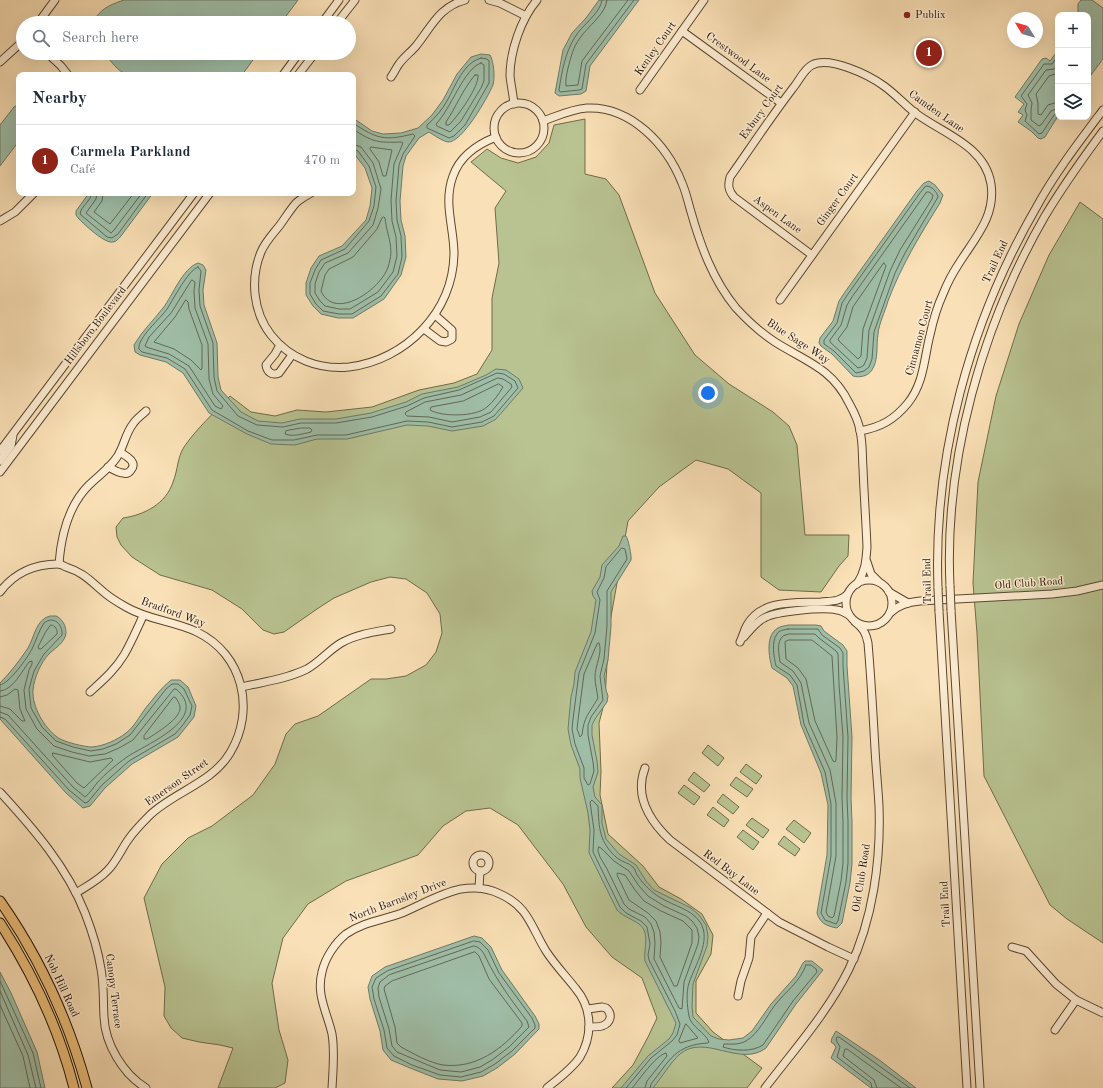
<!DOCTYPE html>
<meta charset="utf-8">
<style>
:root{--surface:#fff;--page:#f2f2f3;--text:#1f2937;--muted:#747a83;--line:#e0e1e3;--accent:#8f2418}
body{margin:0;font-family:"Old Standard TT",serif;background:var(--page);color:var(--text)}
.controls{position:absolute;right:12px;top:12px;display:grid;overflow:hidden;border-radius:8px;box-shadow:0 4px 16px #0002}
.controls button{width:36px;height:36px;display:grid;place-items:center;padding:0;border:0;border-bottom:1px solid var(--line);background:var(--surface);color:var(--text);font:20px sans-serif}
.compass{position:absolute;left:1007px;top:12px;width:36px;height:36px;border-radius:50%;background:var(--surface);box-shadow:0 4px 16px #0002;rotate:307deg}
.you{position:absolute;left:708px;top:393px;width:14px;height:14px;margin:-10px;border:3px solid #fff;border-radius:50%;background:#1a73e8;box-shadow:0 0 0 6px #1a73e833}
.badge{display:grid;place-items:center;width:26px;height:26px;border-radius:50%;background:var(--accent);color:#fff;font-size:13px;font-weight:700}
.pin{position:absolute;translate:-50% -50%;border:2px solid #fff;box-shadow:0 1px 4px #0006}
.list{margin:0;padding:0;list-style:none}
h2{display:flex;justify-content:space-between;align-items:center;height:52px;margin:0;padding:0 16px;font-size:17px}
h2 small{font-size:13px;font-weight:400;color:var(--muted)}
.list li{display:grid;grid-template-columns:26px 1fr auto;gap:12px;align-items:center;box-sizing:border-box;height:72px;padding:0 16px;border-top:1px solid var(--line)}
.list b{display:block;font-size:15px;white-space:nowrap}
.list p{margin:0;font-size:13px;white-space:nowrap;color:var(--muted)}
.list em{font-size:13px;font-style:normal;color:var(--muted)}
.icon{flex:none;width:22px;height:22px;fill:none;stroke:currentColor;stroke-width:2;stroke-linecap:round;stroke-linejoin:round}
.map{position:relative;flex:none;width:1103px;height:1088px;overflow:hidden}
.search{position:absolute;background:var(--surface);box-shadow:0 4px 16px #0002;left:16px;top:16px;width:340px;height:44px;display:flex;align-items:center;gap:10px;box-sizing:border-box;padding:0 14px;border-radius:22px;color:var(--muted);font-size:15px}
.panel{position:absolute;background:var(--surface);box-shadow:0 4px 16px #0002;left:16px;top:72px;width:340px;height:124px;border-radius:8px}
.map>svg:first-child{display:block}
</style>
<div class="map">
<svg width="1103" height="1088" viewBox="0 0 1103 1088">
<rect width="100%" height="100%" fill="#fae0b6"/>
<filter id="stains"><feTurbulence type="fractalNoise" baseFrequency=".005" numOctaves="4"/><feColorMatrix values="0 0 0 0 .2 0 0 0 0 .09 0 0 0 0 .02 0 0 0 .5 -.17"/></filter>
<radialGradient id="worn" r=".72"><stop offset=".6" stop-color="#630" stop-opacity="0"/><stop offset="1" stop-color="#630" stop-opacity=".3"/></radialGradient>
<g fill="#b9c392" stroke="#6e6b4b">
<path d="M585 119V174L606 179 619 195 655 293 695 355 729 384 773 412 789 426 797 445 805 535H849L848 556 839 566 821 592 779 590 761 577V493L728 469 696 460 659 487 628 521 609 628 605 700 599 723 601 771 600 795 608 834 643 866 659 887 681 899 702 914 713 935 711 954 696 981V1013L713 1032 762 1068 747 1088H612L633 1065 648 1037 657 1018 642 978 612 957 586 927 563 884 518 825 490 808 466 811 443 826 418 855 346 881 308 904 283 938 272 983 279 1030 288 1060 285 1083 275 1088H218L233 1048 220 1045 199 1042 182 1038 171 1028 164 1016 165 987 144 898 162 864 188 838 212 826 253 795 275 764 286 734 295 724 318 716 371 679H386L406 676 426 665 436 652 442 633 440 614 427 593 406 579 390 577 371 582 334 598 317 609 284 632 274 634 263 630 242 609 212 590 160 575 132 557 121 545 117 537 116 527 123 518C144 515 166 504 173 482 178 470 177 458 184 447 197 428 215 412 230 396L251 412 275 416 297 410 326 412 372 407 419 390 454 383 477 374 492 350V298L499 263 495 208 506 191 471 162 487 149 501 158 518 163 536 157 549 143 554 125Z"/>
<polygon points="1080,202 1103,219 1103,943 1067,919 1050,905 984,776 977,633 973,583 978,482 996,396 1019,324 1049,255"/>
<polygon points="708,745 724,758 718,766 702,753"/>
<polygon points="746,764 762,776 756,784 740,772"/>
<polygon points="694,772 710,785 704,792 688,780"/>
<polygon points="736,777 753,789 747,797 730,785"/>
<polygon points="684,785 700,797 694,805 678,793"/>
<polygon points="723,794 739,807 733,814 717,802"/>
<polygon points="713,807 729,820 724,827 707,815"/>
<polygon points="752,818 769,830 763,838 746,825"/>
<polygon points="794,820 811,833 804,843 786,829"/>
<polygon points="743,830 759,842 753,850 737,837"/>
<polygon points="784,836 800,849 795,856 778,844"/>
</g>
<g fill="#9fbea8" stroke="#6e7a66">
<path d="M124 0H298L281 23H91C102 9 106 6 124 0Z"/>
<polygon points="599,0 639,0 590,66 586,91 581,94 559,96 555,93 563,50 572,33 586,18"/>
<polygon points="1081,0 1092,0 1103,8 1103,59 1088,79 1088,15 1082,15 1078,12 1078,4"/>
<polygon points="1058,50 1058,116 1045,137 1041,139 1038,138 1031,131 1018,122 1023,115 1018,112 1024,104 1015,97 1042,59 1046,58 1050,61"/>
<path d="M105 53H258L242 75H127C117 70 111 62 105 53Z"/>
<path d="M481 54 490 55C494 62 495 77 493 85 488 97 462 143 448 142 442 141 434 135 429 132L419 138 406 156 403 166 400 201 401 220 405 236 406 257 401 275 384 299 353 318H338L321 314 313 306 306 295V283L311 268 319 256 342 246 366 220 370 206 372 188 365 168 353 152V118L372 131 383 134 401 133 418 128 432 115 443 100 457 74 471 57Z"/>
<polygon points="19,104 19,141 0,166 0,125 14,107"/>
<path d="M929 181 935 185 943 195 940 203C920 235 901 266 888 301 885 312 879 323 878 334 876 345 879 359 872 370 868 376 860 378 853 376L832 354 821 346 819 343 820 338 833 321 839 301 845 292 917 191 924 183Z"/>
<path d="M89 193H153L121 236C118 239 116 242 113 242 105 244 85 225 79 219L76 215V211Z"/>
<path d="M198 263 203 265 206 270 203 290 204 305 217 343 218 377 221 390 241 412 258 421 282 423 300 419H336L371 413 406 402 422 394 458 387 486 375 496 369 506 370 519 379 523 388 496 419 483 426 452 431 428 426 407 425 347 439H317L295 445 271 444 247 434 209 413 183 373 166 362 140 355 135 352 134 345C142 331 153 321 163 308 173 295 182 269 198 263Z"/>
<path d="M623 536H626C628 538 632 557 631 560L611 592V626L608 660 604 676 606 690 608 696 607 702 595 719 592 725V735L597 761 598 772 593 787 595 797 602 805V823L606 839 619 854 636 865 646 881 654 890 691 908 699 915 706 925 708 936 707 946 693 984 692 1006 693 1017 711 1036 719 1039 729 1040 743 1038 752 1031 771 1004 796 976 803 963 805 961H812L823 970 796 1004 766 1048C740 1068 705 1033 680 1054 670 1063 662 1077 653 1088H621L648 1056 669 1039 673 1033 676 1023 645 961C643 950 651 933 639 924 632 919 624 917 617 910L589 853 590 830 588 813 580 778V769L571 745 568 729 571 697 574 684 575 672 591 632 596 600 593 596 592 591 600 577 602 565 619 546Z"/>
<path d="M50 616C52 616 54 616 56 616 64 619 69 632 64 639 61 645 54 649 49 654 41 662 34 678 33 690 32 707 44 727 57 737 63 742 85 747 92 747 104 746 117 740 126 733 134 727 139 717 145 709 153 699 161 688 171 680H180L188 687 196 706 194 717 178 737 132 764 105 788 90 806 83 808 66 793 0 719V683C10 673 20 660 28 648 34 638 36 619 50 616Z"/>
<path d="M788 625H816L821 626 824 631 843 645 847 651V666L852 737 851 798 852 821V864L850 883 842 923 837 928C826 926 820 923 817 913L827 855 828 805 821 773 801 725 793 686 787 678 772 668C769 657 765 635 778 628 781 626 785 626 788 625Z"/>
<polygon points="474,936 482,938 491,947 502,970 535,1016 539,1024 539,1029 515,1054 497,1068 483,1076 462,1081 438,1079 410,1068 391,1060 383,1050 380,1031 370,999 368,987 372,976 385,967"/>
<polygon points="0,972 11,993 37,1052 45,1088 0,1088"/>
<polygon points="836,1031 878,1059 916,1088 871,1088 831,1058 836,1047 834,1044 831,1042 832,1038"/>
</g>
<g fill="none" stroke-linecap="round" stroke-linejoin="round">
<g stroke="#626856" stroke-width="1">
<path d="M602 0C601 13 581 26 575 37 565 53 562 71 559 90L560 92 579 90 582 89 586 64 634 0"/>
<path d="M607 0C606 14 587 27 580 38 573 47 571 57 568 68 567 73 565 81 566 86L578 85 582 61 628 0"/>
<polyline points="1058,56 1052,64 1044,64 1021,96 1027,104 1025,110 1027,115 1025,121 1039,134 1042,133 1054,115 1058,113"/>
<path d="M481 58 487 59 489 61V83L465 125 454 136 449 138 427 128V125C435 118 442 110 447 101 456 85 463 63 481 58Z"/>
<path d="M481 63 484 65V81L481 88 461 121 450 132 437 126 436 124C451 109 464 68 481 63Z"/>
<polyline points="1058,65 1054,69 1046,70 1028,95 1032,103 1031,110 1031,120 1039,126 1041,125 1051,111 1058,108"/>
<polyline points="1058,73 1049,76 1036,94 1038,103 1038,114 1041,115 1048,105 1058,102"/>
<path d="M475 75H478C479 87 458 116 449 125H446V122C456 107 463 89 475 75Z"/>
<path d="M353 123C377 139 384 141 413 134L415 136 403 154 399 165 396 201 397 220 401 236 402 257 398 274 381 296 352 314H339L323 311 316 304 310 294V283L315 270 321 260 345 249 369 221 374 206 376 187 369 166 358 151 353 149"/>
<path d="M353 129C372 142 378 143 401 142L403 143 394 164 391 200 392 221 396 237 397 256 393 272 378 292 350 309H339L325 306 320 301 315 293V284L319 272 325 263 348 253 373 225 378 208 381 189 373 163 361 147 353 144"/>
<polygon points="371,147 392,150 386,176 383,176 379,162 370,149"/>
<path d="M926 186C932 186 937 192 938 197L905 253 895 273 874 332 872 359 869 367 864 371 856 373 834 351 824 344V340L837 323 842 303 848 294 920 193Z"/>
<polygon points="927,192 929,192 933,195 932,199 900,250 890,271 869,330 867,358 864,365 861,367 858,368 830,342 830,340 841,325 847,305 852,297"/>
<path d="M92 193C91 201 81 206 80 214L107 237 112 238 118 234 148 193"/>
<polyline points="97,193 96,199 86,213 111,233 114,230 142,193"/>
<polyline points="103,193 102,201 94,212 110,224 134,193"/>
<path d="M384 217 385 218C387 237 395 247 388 267 381 289 335 322 321 291L325 275 329 269 353 257 377 229 382 218Z"/>
<polygon points="884,263 886,266 863,329 861,356 858,359 839,341 838,339 847,327 853,307"/>
<path d="M198 267 201 271 199 290 200 306 213 343 214 377 217 391 238 416 257 425 283 427 301 423H336L372 417 407 406 424 398 459 390 497 373 504 374 515 381 518 388 494 416 482 422 452 427 428 422 407 421 346 435H317L294 440H272L248 431 212 410 185 369 167 358 142 352 139 349C137 338 161 318 167 309 173 300 188 270 198 267Z"/>
<polygon points="192,280 195,282 194,291 195,308 208,344 209,379 213,394 223,406 221,409 215,406 189,366 169,354 146,347 145,346 149,337 171,313"/>
<polygon points="186,300 188,302 189,309 202,345 202,368 201,370 191,360 174,349 154,342 175,317"/>
<polygon points="498,378 503,379 511,384 512,387 491,412 480,417 452,422 429,417 407,416 405,414 406,412 425,402 461,395"/>
<path d="M499 384 503 387C499 394 493 402 487 407 476 417 442 417 430 410L431 407 463 401Z"/>
<path d="M301 428H310L312 430 311 432C302 434 293 437 285 434L286 431Z"/>
<polygon points="622,548 625,549 627,559 607,591 607,626 604,659 600,676 603,700 591,717 588,725 588,735 593,762 594,771 590,784 588,785 584,778 584,768 575,744 572,729 573,719 579,673 595,633 600,600 597,592 604,578 606,567"/>
<path d="M51 625C55 625 58 630 57 634L41 649H39L38 647 45 633Z"/>
<path d="M788 629H818L822 635 840 648 843 653V666L848 737 847 798 848 821V863L846 882 838 921 836 924 825 920 821 913 831 856V804L825 772 804 724 797 685 790 675 776 666C774 657 771 642 777 634 779 630 784 630 788 629Z"/>
<path d="M789 634H815L819 638 836 651 838 654 839 684 843 737 842 798 843 821V863L841 881 834 916 832 918 828 916 826 912 836 856V803L830 770 809 723 801 683 793 671 780 662C779 653 776 642 783 636Z"/>
<polygon points="789,640 812,640 832,656 837,737 836,760 835,762 833,761 815,721 806,679 798,668 786,659 785,642"/>
<path d="M599 643C603 653 595 665 595 677 595 684 597 691 598 698 589 714 584 716 582 735L580 737 577 729 578 720 584 674 597 644Z"/>
<path d="M0 685C9 684 28 657 32 649 36 640 39 631 44 623 54 615 63 625 62 635L44 654 34 671 29 689 31 708 42 727 56 741 73 747 91 751 103 749 116 744 130 735 166 689 172 684H178L184 689 192 706 190 715 182 726 175 734 129 761 102 785 88 802 85 803 69 790 5 719 0 717"/>
<path d="M0 691C13 690 22 671 29 662L32 661V664L29 670 24 690 26 709 37 729 54 746 72 752 89 756 105 754 119 748 133 740 174 689H176C211 719 146 744 127 757 117 764 105 774 97 783 93 788 90 793 85 797L73 787 8 715 0 712"/>
<polyline points="0,697 7,695 15,689 18,690 20,709 25,721 22,721 10,709 0,706"/>
<path d="M174 697 176 698C177 700 180 704 180 707 182 718 155 734 147 739H144V736Z"/>
<polygon points="53,753 90,762 111,758 113,760 84,788 77,783 53,756"/>
<polygon points="599,847 601,848 614,861 629,871 639,886 648,896 664,906 686,916 692,921 697,928 699,937 698,944 684,982 682,1009 679,1008 654,959 655,943 654,932 651,924 645,917 629,909 624,904 607,869 600,857 598,851"/>
<polygon points="618,873 625,875 635,890 644,901 661,911 683,921 692,930 692,943 677,986 674,986 660,957 661,942 660,932 656,921 648,913 629,900 617,875"/>
<polygon points="474,941 480,942 488,950 499,973 532,1018 535,1025 535,1028 512,1051 495,1064 481,1072 461,1077 440,1075 412,1065 394,1056 387,1048 384,1030 374,999 372,987 376,978 387,971"/>
<path d="M474 946C480 947 484 953 486 958 497 981 512 1001 527 1021L529 1027 509 1047 492 1060 480 1067 461 1072 440 1070 397 1052 392 1046 389 1029 379 997 378 988 380 982 389 975Z"/>
<path d="M475 952 479 956 489 979 522 1023V1026C502 1049 476 1069 443 1065 430 1063 412 1053 401 1047L397 1043 395 1027 384 989 385 986 392 981Z"/>
<path d="M806 965H811L816 969 817 972 793 1001 763 1045C752 1052 735 1051 723 1047L724 1044C731 1044 739 1045 746 1041 759 1033 766 1017 775 1005 786 991 800 982 806 965Z"/>
<polyline points="0,981 33,1053 41,1088"/>
<polyline points="0,991 28,1055 36,1088"/>
<polyline points="0,1005 23,1056 30,1088"/>
<polygon points="686,1024 698,1038 680,1043 679,1041"/>
<path d="M626 1088 651 1058 672 1041 677 1035 680 1024 675 1011 649 960 648 955 650 944 647 927 641 921 626 913 620 907 593 852 594 830 590 802 592 800 598 806C599 828 599 842 617 858 622 862 629 863 633 867 635 869 636 873 637 875 644 885 651 892 661 898 674 906 691 909 700 922 712 940 695 965 689 983 686 992 687 1006 689 1016 691 1027 705 1032 709 1042L708 1043C675 1045 670 1060 651 1084L650 1088"/>
<path d="M632 1088C640 1079 655 1056 666 1053L667 1056 647 1081 645 1088"/>
<polyline points="872,1088 871,1083 837,1057 840,1047 836,1040 837,1037 839,1037 910,1088"/>
<polyline points="877,1088 874,1080 843,1056 845,1049 847,1049 901,1088"/>
</g>
<defs>
<g id="minor">
<polyline points="489,0 500,3 526,16"/>
<polyline points="38,23 55,0"/>
<polyline points="322,23 339,0"/>
<polyline points="337,23 355,0"/>
<polyline points="682,31 781,103"/>
<polyline points="47,53 61,66 68,75"/>
<polyline points="0,62 23,41"/>
<polyline points="283,75 299,53"/>
<polyline points="298,75 315,53"/>
<path d="M391 77C394 73 396 68 399 64 404 57 411 52 416 46 432 26 439 7 465 0"/>
<polyline points="640,90 704,0"/>
<circle cx="519" cy="128" r="25"/>
<path d="M514 104C513 94 511 85 510 76 510 51 521 19 537 0"/>
<path d="M543 121C557 116 572 109 587 108 631 106 667 145 682 183 686 192 688 202 691 212 701 247 713 280 736 308 748 321 761 333 775 342 805 361 832 368 849 403 854 412 859 422 860 431 863 443 862 456 863 468 864 495 866 521 867 547 866 562 865 572 857 584"/>
<path d="M311 193C306 196 300 199 296 203 290 210 285 218 280 225 273 234 265 242 261 252 250 279 253 312 271 335 290 359 319 370 349 367 406 360 453 312 454 254 454 227 443 203 453 176 460 156 476 145 496 137"/>
<polyline points="0,221 15,212 34,193"/>
<path d="M812 255 734 197C728 190 728 185 730 177 751 147 771 117 793 88 799 81 804 69 812 65 830 56 869 75 884 86 894 93 903 103 914 112 941 133 985 145 991 184 996 217 974 239 958 265 952 274 947 284 943 294 937 307 933 321 930 335 924 359 924 383 908 403 894 420 881 427 860 431"/>
<polyline points="780,300 915,112"/>
<polyline points="424,329 440,341 446,342 452,339 452,330 435,315"/>
<path d="M280 345 275 354 266 365C267 372 272 376 279 373L292 355"/>
<polyline points="0,451 194,193"/>
<polyline points="0,461 11,446 13,435"/>
<path d="M108 467C113 469 118 473 123 473 126 474 129 473 131 470 138 462 126 456 120 452"/>
<polyline points="0,472 210,193"/>
<polyline points="867,562 871,574 879,582"/>
<path d="M59 564C61 536 68 506 89 485 98 476 110 468 117 457 124 447 125 434 133 424 136 419 142 415 146 411"/>
<circle cx="869" cy="603" r="23"/>
<path d="M950 586C944 460 982 325 1045 216 1063 186 1083 158 1103 131"/>
<path d="M938 588C933 456 970 322 1036 208 1055 173 1079 142 1103 110"/>
<path d="M0 592C14 573 35 564 58 564 61 564 64 566 66 567 85 573 91 582 106 594 112 599 119 603 126 607 148 620 174 621 197 632 243 654 256 710 230 753 212 783 174 792 150 815 142 823 134 831 128 840 121 850 116 862 108 870 99 880 87 886 76 893"/>
<polyline points="889,592 908,603"/>
<polyline points="951,610 980,1088"/>
<polyline points="939,611 967,1088"/>
<path d="M890 613C898 605 909 602 920 601L1052 594 1077 591 1103 585"/>
<path d="M744 637C750 630 756 622 764 618 776 611 823 607 837 610 841 610 845 613 849 615"/>
<path d="M740 642C743 636 744 630 747 625 762 599 795 603 821 602 831 601 839 602 847 595"/>
<path d="M242 687C263 682 287 679 307 669 320 662 329 650 341 643 357 634 374 632 391 629"/>
<path d="M90 692C102 681 115 670 124 655 131 643 137 629 143 616"/>
<path d="M645 768C634 796 650 821 670 840L779 922 828 947 854 959"/>
<path d="M0 792C33 828 67 867 85 913 92 931 98 950 101 969 104 985 103 1001 104 1017 105 1044 123 1074 146 1088"/>
<circle cx="481" cy="863" r="8"/>
<polyline points="479,888 480,871"/>
<polyline points="1012,947 1026,951 1056,984 1076,1000 1103,1013"/>
<polyline points="738,996 741,981 749,958 751,937 767,913"/>
<path d="M588 1009 602 1007 606 1008C613 1014 611 1023 602 1026 598 1027 593 1027 589 1027"/>
<polyline points="1055,1030 1076,1000"/>
<path d="M332 1088C333 1070 335 1052 332 1034 327 1012 316 995 322 972 325 958 335 943 346 934 363 922 383 920 402 913 421 905 441 893 461 889 474 887 488 888 500 894 529 907 531 927 546 951 555 965 566 976 576 989 592 1008 593 1035 580 1057 572 1069 558 1079 547 1088"/>
<path d="M765 1088C794 1050 828 1012 849 969 873 920 881 860 879 806 878 787 876 768 875 749 873 713 871 678 868 643 866 633 863 628 855 622"/>
</g>
<g id="major">
<path d="M0 901C40 958 69 1022 87 1088"/>
<path d="M0 923C33 974 59 1029 74 1088"/>
</g>
</defs>
<use href="#minor" stroke="#5a4630" stroke-width="9"/>
<use href="#major" stroke="#241304" stroke-width="11"/>
<use href="#minor" stroke="#fcebd0" stroke-width="7"/>
<use href="#major" stroke="#edc07b" stroke-width="9"/>
<defs>
<g id="minor-bridge">
<polyline points="950,586 951,610"/>
<polyline points="938,588 939,611"/>
</g>
</defs>
<use href="#minor-bridge" stroke="#5a4630" stroke-width="9" stroke-linecap="butt"/>
<use href="#minor-bridge" stroke="#fcebd0" stroke-width="7"/>
</g>
<circle fill="#8f2418" stroke="#fcebd0" stroke-width="1.5" cx="907" cy="15" r="4"/>
<g text-anchor="middle" dominant-baseline="central" stroke-width="3" stroke-linejoin="round" paint-order="stroke">
<g font-size="11" fill="#241304" stroke="#fcebd0" text-anchor="start">
<text x="915" y="15">Publix</text>
</g>
<g font-size="11" fill="#241304" stroke="#fcebd0">
<text transform="translate(656 49) rotate(-55)">Kenley Court</text>
<text transform="translate(738 58) rotate(36)">Crestwood Lane</text>
<text transform="translate(762 112) rotate(-54)">Exbury Court</text>
<text transform="translate(936 112) rotate(35)">Camden Lane</text>
<text transform="translate(838 200) rotate(-54)">Ginger Court</text>
<text transform="translate(777 215) rotate(36)">Aspen Lane</text>
<text transform="translate(996 262) rotate(-65)">Trail End</text>
<text transform="translate(96 326) rotate(-53)">Hillsboro Boulevard</text>
<text transform="translate(920 338) rotate(-75)">Cinnamon Court</text>
<text transform="translate(798 342) rotate(33)">Blue Sage Way</text>
<text transform="translate(928 581) rotate(-91)">Trail End</text>
<text transform="translate(1029 584) rotate(-4)">Old Club Road</text>
<text transform="translate(173 613) rotate(20)">Bradford Way</text>
<text transform="translate(177 783) rotate(-35)">Emerson Street</text>
<text transform="translate(731 873) rotate(37)">Red Bay Lane</text>
<text transform="translate(862 878) rotate(-81)">Old Club Road</text>
<text transform="translate(398 901) rotate(-21)">North Barnsley Drive</text>
<text transform="translate(946 904) rotate(-93)">Trail End</text>
<text transform="translate(61 986) rotate(65)">Nob Hill Road</text>
<text transform="translate(113 991) rotate(83)">Canopy Terrace</text>
</g>
</g>
<rect width="100%" height="100%" filter="url(#stains)"/>
<rect width="100%" height="100%" fill="url(#worn)"/>
</svg>
<div class="controls">
<button>+</button>
<button>−</button>
<button><svg class="icon" aria-label="layers" viewBox="0 0 24 24"><path d="M12 4l9 5-9 5-9-5zM3 14l9 5 9-5"/></svg></button>
</div>
<svg class="compass" viewBox="-18 -18 36 36"><path d="M0-13l5 13h-10z" fill="#e53935"/><path d="M0 13l5-13h-10z" fill="#747a83"/></svg>
<div class="you"></div>
<div class="pin badge" style="left:929px;top:53px">1</div>
<div class="search"><svg class="icon" aria-label="search" viewBox="0 0 24 24"><circle cx="10" cy="10" r="6"/><path d="M15 15l6 6"/></svg>Search here</div>
<section class="panel">
<h2>Nearby<small></small></h2>
<ul class="list">
<li><span class="badge">1</span><div><b>Carmela Parkland</b><p>Café</p></div><em>470 m</em></li>
</ul>
</section>
</div>
